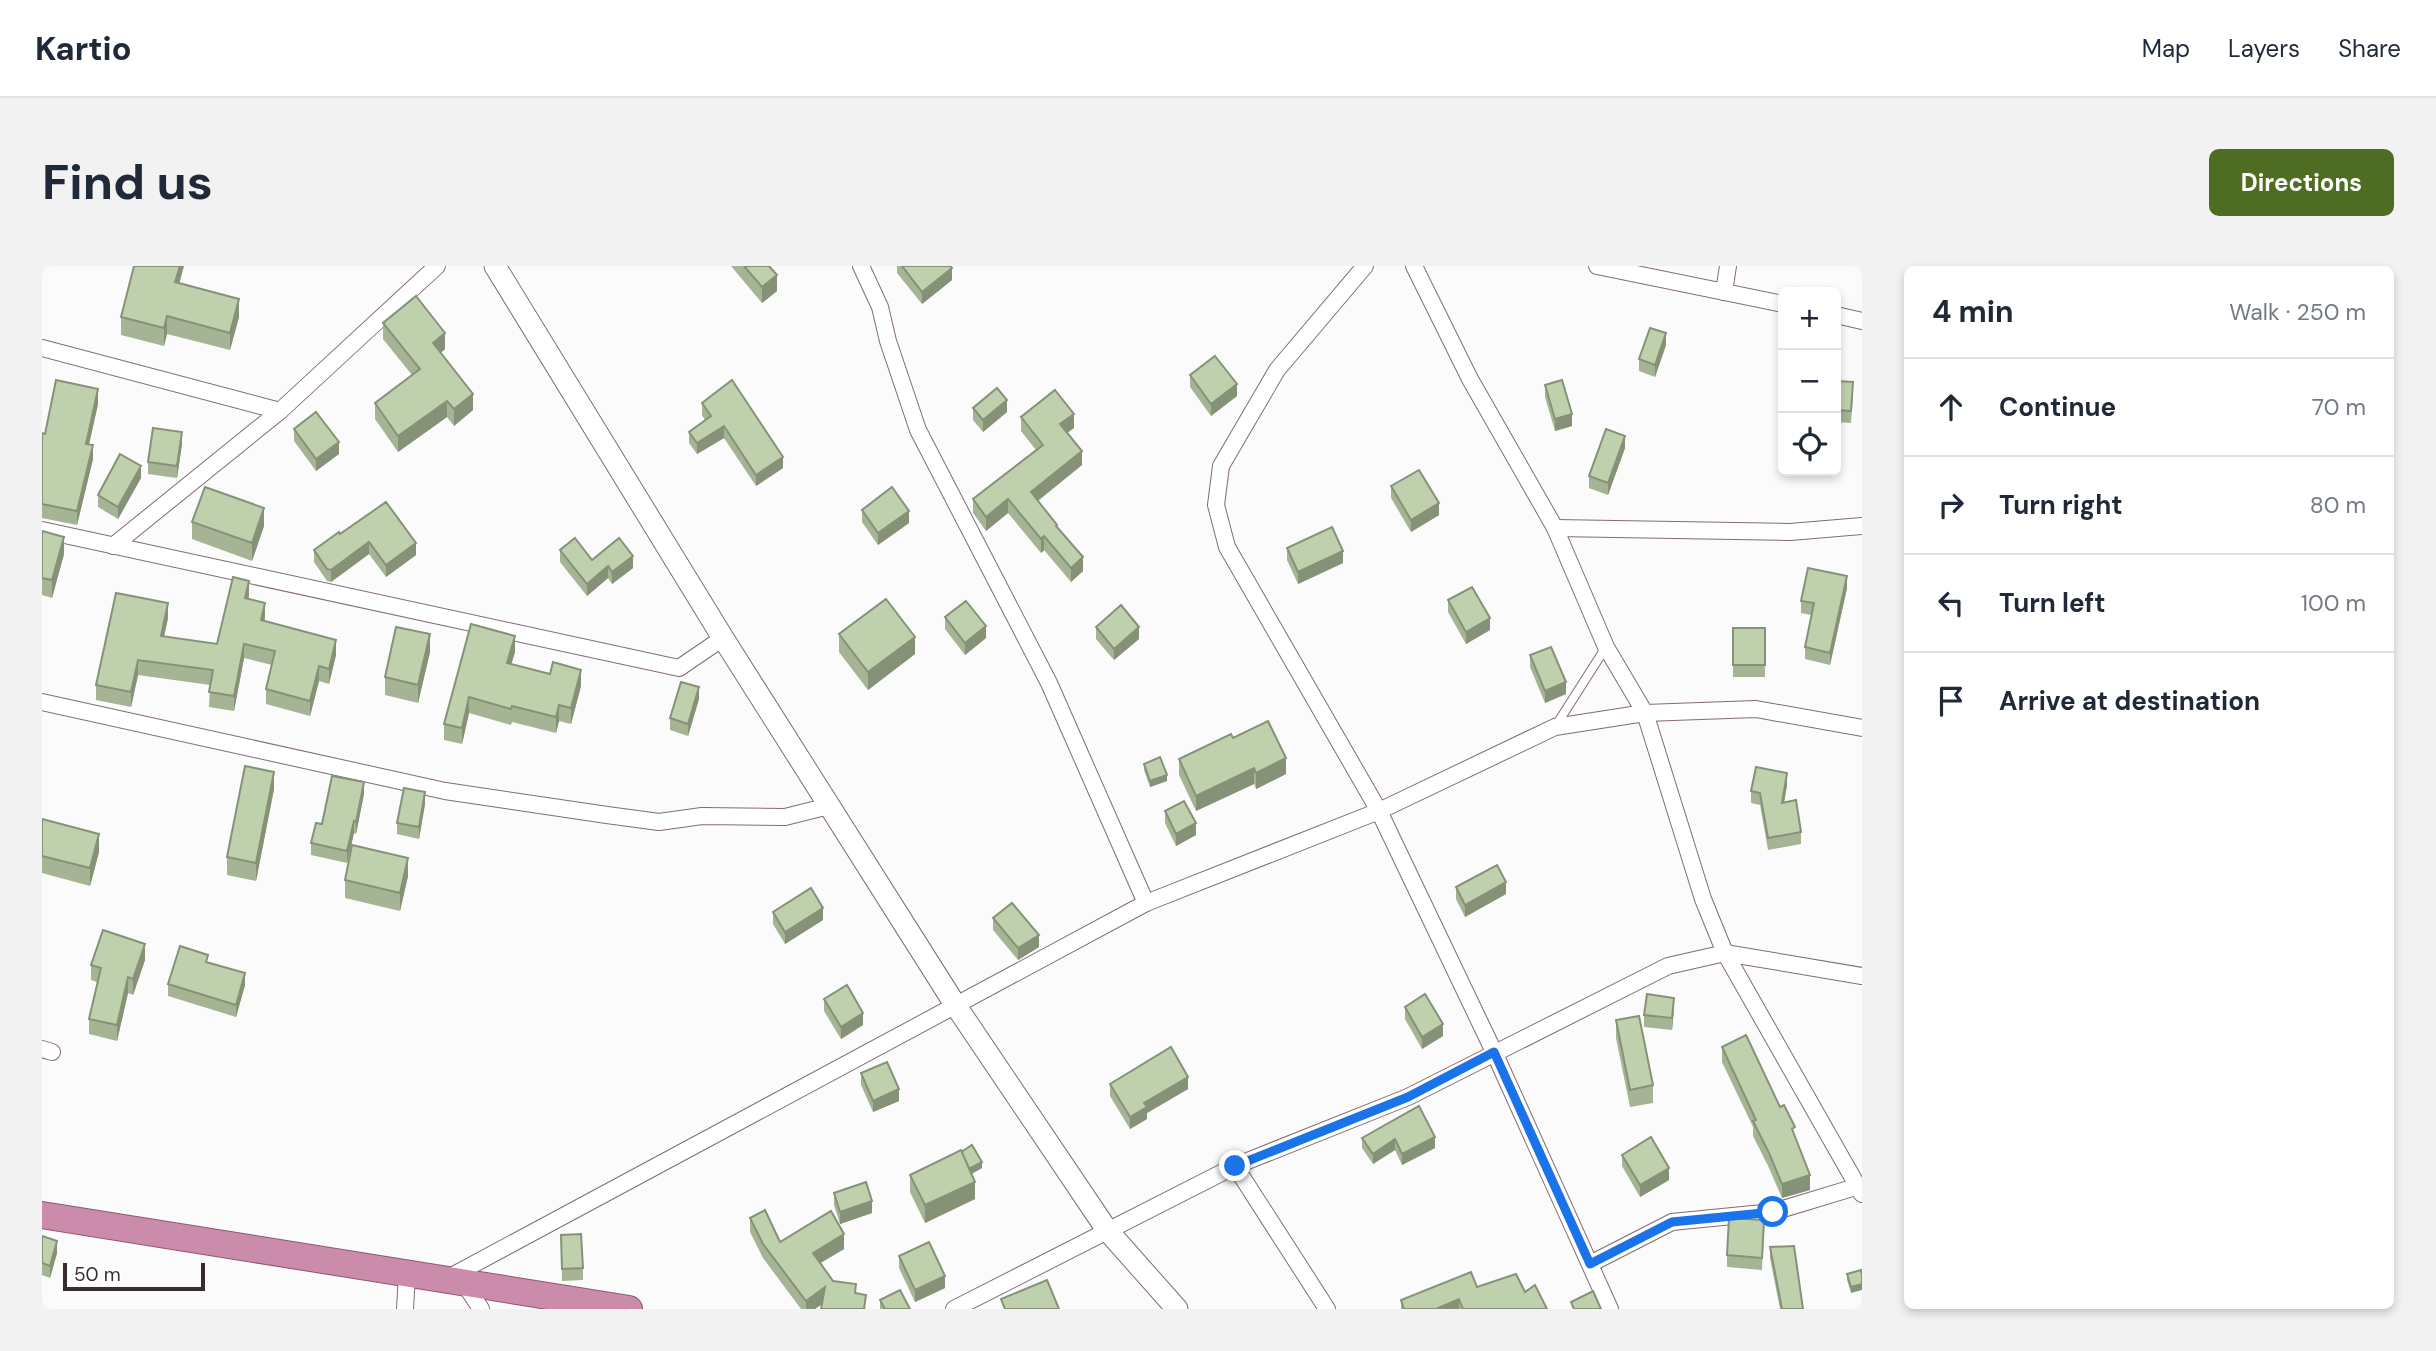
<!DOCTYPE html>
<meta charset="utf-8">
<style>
:root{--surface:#fff;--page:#f2f2f3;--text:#1f2937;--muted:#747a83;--line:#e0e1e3;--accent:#4e6d23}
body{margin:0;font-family:"DM Sans",sans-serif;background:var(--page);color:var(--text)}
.controls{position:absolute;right:21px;top:21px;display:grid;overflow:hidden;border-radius:10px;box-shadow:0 4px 10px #0003}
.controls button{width:63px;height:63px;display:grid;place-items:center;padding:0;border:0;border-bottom:2px solid var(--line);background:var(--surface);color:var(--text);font:35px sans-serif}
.scale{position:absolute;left:21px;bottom:18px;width:142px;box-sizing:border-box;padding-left:7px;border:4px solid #372c31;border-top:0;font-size:19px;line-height:24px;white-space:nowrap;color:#372c31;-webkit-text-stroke:5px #fff;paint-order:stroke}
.stop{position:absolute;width:21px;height:21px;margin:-16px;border:5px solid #1a73e8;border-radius:50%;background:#fff}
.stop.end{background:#1a73e8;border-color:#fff;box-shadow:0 2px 7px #0008}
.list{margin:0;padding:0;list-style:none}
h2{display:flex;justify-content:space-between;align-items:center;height:91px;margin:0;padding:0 28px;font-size:30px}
h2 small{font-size:23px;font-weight:400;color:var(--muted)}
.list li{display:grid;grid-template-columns:46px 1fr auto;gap:21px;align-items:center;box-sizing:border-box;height:98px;padding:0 28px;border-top:2px solid var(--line)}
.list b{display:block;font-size:26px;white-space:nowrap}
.list em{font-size:23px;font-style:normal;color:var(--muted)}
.icon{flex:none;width:38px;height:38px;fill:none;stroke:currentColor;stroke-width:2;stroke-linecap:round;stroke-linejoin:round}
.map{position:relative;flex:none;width:1820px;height:1043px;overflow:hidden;border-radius:10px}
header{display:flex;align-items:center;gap:42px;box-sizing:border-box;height:98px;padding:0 35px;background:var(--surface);border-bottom:2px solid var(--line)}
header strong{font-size:33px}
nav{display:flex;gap:38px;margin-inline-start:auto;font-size:24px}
.intro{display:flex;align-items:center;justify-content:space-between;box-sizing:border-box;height:168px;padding:0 42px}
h1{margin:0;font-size:49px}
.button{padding:18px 32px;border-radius:10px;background:var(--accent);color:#fff;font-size:24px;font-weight:700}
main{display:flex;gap:42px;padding:0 42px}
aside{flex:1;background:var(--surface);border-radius:10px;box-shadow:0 4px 10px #0003}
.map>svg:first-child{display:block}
</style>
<header>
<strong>Kartio</strong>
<nav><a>Map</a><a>Layers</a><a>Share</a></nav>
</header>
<div class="intro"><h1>Find us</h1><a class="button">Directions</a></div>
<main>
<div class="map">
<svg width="1820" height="1043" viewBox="0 0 1820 1043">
<rect width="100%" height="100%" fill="#fbfbfb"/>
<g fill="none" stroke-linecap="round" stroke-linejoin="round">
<defs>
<polyline id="service" points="1513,461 1564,381"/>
<g id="minor">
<polyline points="819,0 838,41 846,75 876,164 1007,417 1104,637"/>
<polyline points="1323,0 1235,104 1179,200 1174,239 1185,281 1337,545 1452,786 1568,1043"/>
<polyline points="1372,0 1428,113 1513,262 1564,381 1603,447 1661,633 1683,687 1820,928"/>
<polyline points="1555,0 1741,38"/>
<polyline points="1682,26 1686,0"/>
<polyline points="1794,49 1820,55"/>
<polyline points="0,82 238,145"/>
<polyline points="1513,262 1748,266 1820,260"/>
<polyline points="0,264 637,402 681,372"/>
<polyline points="71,280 238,145 395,0"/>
<polyline points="0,436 403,525 565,549 617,556 660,550 743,551 787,540"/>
<polyline points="0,783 10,786"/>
<polyline points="1193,900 1285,1043"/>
<polyline points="1548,998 1630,956 1731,946 1817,920"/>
<polyline points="406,1012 1104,637 1337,545 1513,461 1603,447 1714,443 1820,462"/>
<polyline points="422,1017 439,1043"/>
<polyline points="363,1043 365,1009"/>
<polyline points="912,1043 1193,900 1366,831 1626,700 1683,687 1820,710"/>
</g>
<polyline id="secondary" points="453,0 681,372 914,740 1065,964 1135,1043"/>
<polyline id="trunk" points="0,949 587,1043"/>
</defs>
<use href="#service" stroke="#846a75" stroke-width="10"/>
<use href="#minor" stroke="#846a75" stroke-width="18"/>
<use href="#secondary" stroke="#846a75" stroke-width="23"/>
<use href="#trunk" stroke="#8d5872" stroke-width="28"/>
<use href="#service" stroke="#fff" stroke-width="8"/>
<use href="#minor" stroke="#fff" stroke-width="16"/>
<use href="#secondary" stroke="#fff" stroke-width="21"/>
<use href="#trunk" stroke="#ca8caa" stroke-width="26"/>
</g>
<g fill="#a4b494">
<polygon points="689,0 727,0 735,25 720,37"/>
<polygon points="855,0 908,0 910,14 880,38 855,7"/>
<polygon points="138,17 197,51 188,84 125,68 122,80 79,69 79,51"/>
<polygon points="341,57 403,83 399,87 431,144 412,160 405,151 356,186 333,153 333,137 370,109 341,73"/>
<polygon points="1624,79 1613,111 1597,105 1597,93"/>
<polygon points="1148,109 1195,130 1169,150 1148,121"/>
<polygon points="1794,115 1811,128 1809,157 1794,156"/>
<polygon points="1503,119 1530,160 1513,165 1503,131"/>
<polygon points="660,137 741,202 714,220 682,172 655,188 647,177 647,166 663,154 660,149"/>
<polygon points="56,138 47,178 51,193 35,259 0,252 0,167 3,168"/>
<polygon points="931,142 965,146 941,166 931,154"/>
<polygon points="979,151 1032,162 1025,167 1040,199 996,235 1015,262 1041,305 1029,316 1002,284 999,287 966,247 944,265 931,247 931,233 994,184 979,165"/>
<polygon points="252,163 297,188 274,205 252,175"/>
<polygon points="140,178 135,212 106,208 106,196"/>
<polygon points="1583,182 1566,229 1547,222 1547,210"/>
<polygon points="99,212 76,253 56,241 56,229"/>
<polygon points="1349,220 1397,249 1369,266 1349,232"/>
<polygon points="820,244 867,257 836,279 820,256"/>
<polygon points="150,256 222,260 210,295 150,273"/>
<polygon points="0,265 22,288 10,332 0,329"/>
<polygon points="298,268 374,289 344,311 327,288 289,316 285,315 272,296 272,284"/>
<polygon points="1245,282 1301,297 1256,318 1245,294"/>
<polygon points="518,284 550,294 591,302 570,318 566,312 545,330 518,296"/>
<polygon points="1805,322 1788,399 1763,393 1763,381 1769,349 1759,347 1759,335"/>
<polygon points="207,330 206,333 223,352 222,355 294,389 287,418 277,415 268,450 224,438 224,423 230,399 202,392 192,445 167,441 168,419 96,409 89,441 54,434 54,419 126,352 122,370 175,378"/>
<polygon points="1406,334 1448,364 1424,378 1406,346"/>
<polygon points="903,351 944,372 923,389 903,363"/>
<polygon points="429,358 473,386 469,398 539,420 529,458 517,455 514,467 470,456 469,459 427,447 420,478 402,474 402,458"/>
<polygon points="1054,361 1097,373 1072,394 1054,373"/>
<rect x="1691" y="362" width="32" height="49"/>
<polygon points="797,368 873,388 826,424 797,386"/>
<polygon points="388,386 376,437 343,429 343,411"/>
<polygon points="1488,389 1524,428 1503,437 1488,401"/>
<polygon points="657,433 646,470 628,464 628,452"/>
<polygon points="1191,472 1244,508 1214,523 1212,518 1154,545 1137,509 1137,493"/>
<polygon points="1102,498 1125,515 1108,521 1102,504"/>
<polygon points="1745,519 1742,536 1759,566 1759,578 1726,584 1718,539 1709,537 1709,525"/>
<polygon points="232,523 214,615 185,609 185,591"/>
<polygon points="322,528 314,568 312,567 305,597 269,589 269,577 280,558"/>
<polygon points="383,538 377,573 355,568 355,557"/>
<polygon points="1123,545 1154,569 1134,580 1123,557"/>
<polygon points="0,553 57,586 48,620 0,607"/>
<polygon points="366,610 358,645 303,632 303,614"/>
<polygon points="1414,621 1464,628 1423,651 1414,633"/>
<polygon points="731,646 781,654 743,678 731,658"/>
<polygon points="951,652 997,681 976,694 951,664"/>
<polygon points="103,694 91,729 86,727 75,775 47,768 47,753 55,716 49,714 49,699"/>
<polygon points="166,696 203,719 194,751 126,730 126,718"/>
<polygon points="782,733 821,759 799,773 782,745"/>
<polygon points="1363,741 1401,770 1380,783 1363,753"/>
<polygon points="1632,743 1630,764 1602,761 1602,749"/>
<polygon points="1574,754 1611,819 1611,837 1588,841 1574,772"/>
<polygon points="1680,781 1753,872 1768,924 1740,932 1727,902 1711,870 1711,861 1680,796"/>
<polygon points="819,807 857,835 831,846 819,819"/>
<polygon points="1068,818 1146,823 1105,847 1105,853 1088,863 1068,830"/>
<polygon points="1377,840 1393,882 1360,899 1353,884 1331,898 1320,882 1320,872"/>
<polygon points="1580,889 1627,914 1598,931 1580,900"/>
<polygon points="940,902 929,908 933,933 883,957 868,926 868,909"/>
<polygon points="792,927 830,947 798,958 792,939"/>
<polygon points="708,952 738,976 802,983 779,997 791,1015 814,1028 824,1043 780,1037 773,1043 759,1043 721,992 708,966"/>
<polygon points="1722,966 1720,1004 1685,1001 1685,989"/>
<polygon points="519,969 541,1002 541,1014 520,1015"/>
<polygon points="0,970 15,987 8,1012 0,1009"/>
<polygon points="1728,981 1761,1043 1738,1043 1728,992"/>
<polygon points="857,990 903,1022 873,1036 857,1002"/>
<polygon points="1805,1008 1820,1009 1809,1027 1805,1014"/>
<polygon points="1435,1021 1483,1026 1505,1043 1359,1043 1359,1034"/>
<polygon points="838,1034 868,1043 838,1043"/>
</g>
<g fill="#869278">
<polygon points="138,0 142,0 133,34 133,16"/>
<polygon points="910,2 910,14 880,38 880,26"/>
<polygon points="735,9 735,25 720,37 720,21"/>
<polygon points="197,33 197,51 188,84 188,67"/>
<polygon points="125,50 125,68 122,80 122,62"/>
<polygon points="403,67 403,83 391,93 391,77"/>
<polygon points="1624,67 1624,79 1613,111 1613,99"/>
<polygon points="1195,118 1195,130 1169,150 1169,138"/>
<polygon points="56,123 56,138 44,192 44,178"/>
<polygon points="431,128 431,144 412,160 412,143"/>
<polygon points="965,134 965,146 941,166 941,154"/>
<polygon points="405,135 405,151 356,186 356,170"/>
<polygon points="1032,148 1032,162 1018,172 1018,158"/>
<polygon points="1530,148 1530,160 1513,165 1513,153"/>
<polygon points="682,160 682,172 655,188 655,177"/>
<polygon points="140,166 140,178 135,212 135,200"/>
<polygon points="1583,170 1583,182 1566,229 1566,217"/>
<polygon points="297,176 297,188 274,205 274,193"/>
<polygon points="51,179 51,193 35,259 35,245"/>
<polygon points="1040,185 1040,199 989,240 989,226"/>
<polygon points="741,191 741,202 714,220 714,209"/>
<polygon points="99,200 99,212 76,253 76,241"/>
<polygon points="966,233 966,247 944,265 944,251"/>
<polygon points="1397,237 1397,249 1369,266 1369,254"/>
<polygon points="222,242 222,260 210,295 210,277"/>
<polygon points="867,245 867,257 836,279 836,267"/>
<polygon points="1002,270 1002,284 999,287 999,273"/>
<polygon points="22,271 22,288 10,332 10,314"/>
<polygon points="327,276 327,288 289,316 289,304"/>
<polygon points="374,277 374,289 344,311 344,299"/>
<polygon points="1301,285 1301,297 1256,318 1256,306"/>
<polygon points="591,290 591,302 570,318 570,306"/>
<polygon points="1041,291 1041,305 1029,316 1029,302"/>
<polygon points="566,300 566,312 545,330 545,318"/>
<polygon points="1805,310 1805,322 1788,399 1788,387"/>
<polygon points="207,315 207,330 203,347 203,332"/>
<polygon points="126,337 126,352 119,385 119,370"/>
<polygon points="223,337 223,352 219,369 219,354"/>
<polygon points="1448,352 1448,364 1424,378 1424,366"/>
<polygon points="944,360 944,372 923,389 923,377"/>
<polygon points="1097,361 1097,373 1072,394 1072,383"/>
<polygon points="388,368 388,386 376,437 376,419"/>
<polygon points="473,370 473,386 465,413 465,397"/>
<polygon points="873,371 873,388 826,424 826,406"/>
<polygon points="294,374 294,389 287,418 287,403"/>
<polygon points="202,378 202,392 192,445 192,430"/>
<polygon points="96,394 96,409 89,441 89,426"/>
<polygon points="277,400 277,415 268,450 268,435"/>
<polygon points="539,404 539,420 529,458 529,442"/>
<polygon points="1524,416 1524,428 1503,437 1503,425"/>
<polygon points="657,421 657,433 646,470 646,458"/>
<polygon points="427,431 427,447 420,478 420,462"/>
<polygon points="517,439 517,455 514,467 514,451"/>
<polygon points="1244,492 1244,508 1214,523 1214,507"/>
<polygon points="1212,502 1212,518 1154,545 1154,530"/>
<polygon points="232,506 232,523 214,615 214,597"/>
<polygon points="1745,507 1745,519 1740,549 1740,537"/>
<polygon points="1125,509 1125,515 1108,521 1108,515"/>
<polygon points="322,516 322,528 314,568 314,556"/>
<polygon points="383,526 383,538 377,573 377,561"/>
<polygon points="312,555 312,567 305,597 305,585"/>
<polygon points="1154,557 1154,569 1134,580 1134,568"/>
<polygon points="57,568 57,586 48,620 48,602"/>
<polygon points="366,592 366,610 358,645 358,627"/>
<polygon points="1464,616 1464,628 1423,651 1423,639"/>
<polygon points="781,642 781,654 743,678 743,666"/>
<polygon points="997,669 997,681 976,694 976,682"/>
<polygon points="103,678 103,694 91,729 91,713"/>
<polygon points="203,707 203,719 194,751 194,739"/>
<polygon points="86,711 86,727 75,775 75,759"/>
<polygon points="1632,732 1632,743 1630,764 1630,752"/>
<polygon points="821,747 821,759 799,773 799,761"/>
<polygon points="1401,758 1401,770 1380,783 1380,771"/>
<polygon points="1146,811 1146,823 1105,847 1105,853 1088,863 1088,851 1102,837"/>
<polygon points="857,823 857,835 831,846 831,835"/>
<polygon points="1393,871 1393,882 1360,899 1360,888"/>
<polygon points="1353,873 1353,884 1331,898 1331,888"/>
<polygon points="940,896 940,902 924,911 924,905"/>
<polygon points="1627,902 1627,914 1598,931 1598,919"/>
<polygon points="1768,909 1768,924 1740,932 1740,918"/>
<polygon points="933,916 933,933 883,957 883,939"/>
<polygon points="830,935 830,947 798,958 798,946"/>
<polygon points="802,968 802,983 771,1001 771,987"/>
<polygon points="15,975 15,987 8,1012 8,1000"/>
<polygon points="903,1010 903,1022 873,1036 873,1024"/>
<polygon points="1820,1018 1820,1024 1809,1027 1809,1021"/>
<polygon points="783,1021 783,1036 773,1043 764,1043 764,1035"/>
<polygon points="1417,1033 1417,1043 1394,1043"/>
</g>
<g fill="#bfd1ac" stroke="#869278" stroke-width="2">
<polygon points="92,0 138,0 133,16 197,33 188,67 125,50 122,62 79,51"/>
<polygon points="702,0 727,0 735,9 720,21"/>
<polygon points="860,0 908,0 910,2 880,26"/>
<polygon points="374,30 403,67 391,77 431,128 412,143 405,135 356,170 333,137 378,103 341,57"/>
<polygon points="1608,62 1624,67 1613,99 1597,93"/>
<polygon points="1173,90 1195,118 1169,138 1148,109"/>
<polygon points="14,114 56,123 44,178 51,179 35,245 0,238 0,167 3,168"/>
<polygon points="690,114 741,191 714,209 682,160 655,177 647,166 669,150 660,137"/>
<polygon points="1520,114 1530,148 1513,153 1503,119"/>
<polygon points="1794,115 1811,116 1809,145 1794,144"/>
<polygon points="955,122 965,134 941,154 931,142"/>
<polygon points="1013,124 1032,148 1018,158 1040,185 989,226 1015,259 1014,260 1041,291 1029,302 1002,270 999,273 966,233 944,251 931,233 1001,179 979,151"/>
<polygon points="274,146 297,176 274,193 252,163"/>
<polygon points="111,162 140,166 135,200 106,196"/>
<polygon points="1564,163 1583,170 1566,217 1547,210"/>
<polygon points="78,188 99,200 76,241 56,229"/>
<polygon points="1377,204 1397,237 1369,254 1349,220"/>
<polygon points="163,221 222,242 210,277 150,256"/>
<polygon points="850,221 867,245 836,267 820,244"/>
<polygon points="344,236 374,277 344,299 327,276 289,304 285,303 272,284 297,266 298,268"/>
<polygon points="1290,261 1301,285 1256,306 1245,282"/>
<polygon points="0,265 22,271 10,314 0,312"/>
<polygon points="533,272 550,294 577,272 591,290 570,306 566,300 545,318 518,284"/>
<polygon points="1766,302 1805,310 1788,387 1763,381 1772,337 1759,335"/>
<polygon points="191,311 207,315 203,332 223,337 219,354 294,374 287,403 277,400 268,435 224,423 233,385 202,378 192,430 167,426 171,404 96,394 89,426 54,419 74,327 126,337 119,370 175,378"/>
<polygon points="1430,321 1448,352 1424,366 1406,334"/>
<polygon points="844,333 873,371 826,406 797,368"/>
<polygon points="924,335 944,360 923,377 903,351"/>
<polygon points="1079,339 1097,361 1072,383 1054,361"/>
<polygon points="429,358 473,370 465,397 508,408 511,396 539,404 529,442 517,439 514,451 470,440 469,443 427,431 420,462 402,458"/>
<polygon points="354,361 388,368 376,419 343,411"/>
<rect x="1691" y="362" width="32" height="37"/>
<polygon points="1509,381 1524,416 1503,425 1488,389"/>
<polygon points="639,416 657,421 646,458 628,452"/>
<polygon points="1226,455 1244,492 1214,507 1212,502 1154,530 1137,493 1189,468 1191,472"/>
<polygon points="1118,491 1125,509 1108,515 1102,498"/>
<polygon points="203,500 232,506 214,597 185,591"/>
<polygon points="1714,501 1745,507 1740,537 1754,534 1759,566 1726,572 1718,527 1709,525"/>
<polygon points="290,510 322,516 314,556 312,555 305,585 269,577 274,557 280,558"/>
<polygon points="362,522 383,526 377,561 355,557"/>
<polygon points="1142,535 1154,557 1134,568 1123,545"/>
<polygon points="0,553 57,568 48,602 0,590"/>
<polygon points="310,579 366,592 358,627 303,614"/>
<polygon points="1455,599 1464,616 1423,639 1414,621"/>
<polygon points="769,622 781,642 743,666 731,646"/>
<polygon points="970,637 997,669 976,682 951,652"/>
<polygon points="61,664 103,678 91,713 86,711 75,759 47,753 59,702 49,699"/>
<polygon points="138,680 166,689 164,696 203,707 194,739 126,718"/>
<polygon points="805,719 821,747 799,761 782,733"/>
<polygon points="1383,728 1401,758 1380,771 1363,741"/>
<polygon points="1605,728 1632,732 1630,752 1602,749"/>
<polygon points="1597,750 1611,819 1588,824 1574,754"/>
<polygon points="1704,769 1738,841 1742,839 1753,861 1750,863 1768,909 1740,918 1727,887 1711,855 1714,854 1680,781"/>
<polygon points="1129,781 1146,811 1102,837 1105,841 1088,851 1068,818"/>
<polygon points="845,796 857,823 831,835 819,807"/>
<polygon points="1377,840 1393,871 1360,888 1353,873 1331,888 1320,872"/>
<polygon points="1609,871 1627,902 1598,919 1580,889"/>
<polygon points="930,879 940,896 927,903 919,886"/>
<polygon points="919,884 933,916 883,939 868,909"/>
<polygon points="824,916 830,935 798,946 792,927"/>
<polygon points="723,944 738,976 789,945 802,968 771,987 791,1015 814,1018 813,1027 824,1029 822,1043 779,1043 783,1021 764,1035 721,978 708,952"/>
<polygon points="1687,952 1722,954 1720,992 1685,989"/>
<polygon points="539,968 541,1002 520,1003 519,969"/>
<polygon points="0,970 15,975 8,1000 0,997"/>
<polygon points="887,976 903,1010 873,1024 857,990"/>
<polygon points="1752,980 1761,1043 1740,1043 1728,981"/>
<polygon points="1819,1004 1820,1009 1820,1018 1809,1021 1805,1008"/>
<polygon points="1429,1006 1435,1021 1474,1008 1483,1026 1493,1019 1505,1043 1421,1043 1417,1033 1394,1043 1362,1043 1359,1034"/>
<polygon points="1005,1014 1017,1043 963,1043 959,1033"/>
<polygon points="858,1024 868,1043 843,1043 838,1034"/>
<polygon points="1551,1025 1559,1043 1532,1043 1529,1036"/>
</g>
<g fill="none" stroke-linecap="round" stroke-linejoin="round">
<polyline stroke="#1a73e8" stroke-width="9" points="1193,900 1366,831 1452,786 1548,998 1630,956 1731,946"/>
</g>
</svg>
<div class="controls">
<button>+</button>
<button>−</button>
<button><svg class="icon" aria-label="locate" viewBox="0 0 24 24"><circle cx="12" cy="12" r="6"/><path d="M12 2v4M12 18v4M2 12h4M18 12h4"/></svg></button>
</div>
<div class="scale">50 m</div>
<div class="stop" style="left:1731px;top:946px"></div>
<div class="stop end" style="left:1193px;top:900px"></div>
</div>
<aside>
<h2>4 min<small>Walk · 250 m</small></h2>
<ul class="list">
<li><svg class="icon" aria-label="ahead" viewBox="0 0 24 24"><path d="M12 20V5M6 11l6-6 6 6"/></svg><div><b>Continue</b></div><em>70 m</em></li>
<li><svg class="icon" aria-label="right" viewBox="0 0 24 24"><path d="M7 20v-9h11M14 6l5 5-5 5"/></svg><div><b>Turn right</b></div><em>80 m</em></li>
<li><svg class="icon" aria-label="left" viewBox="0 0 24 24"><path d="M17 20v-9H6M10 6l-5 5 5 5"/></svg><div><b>Turn left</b></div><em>100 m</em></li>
<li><svg class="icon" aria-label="arrive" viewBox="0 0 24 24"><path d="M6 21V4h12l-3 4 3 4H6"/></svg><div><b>Arrive at destination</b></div></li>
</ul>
</aside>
</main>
